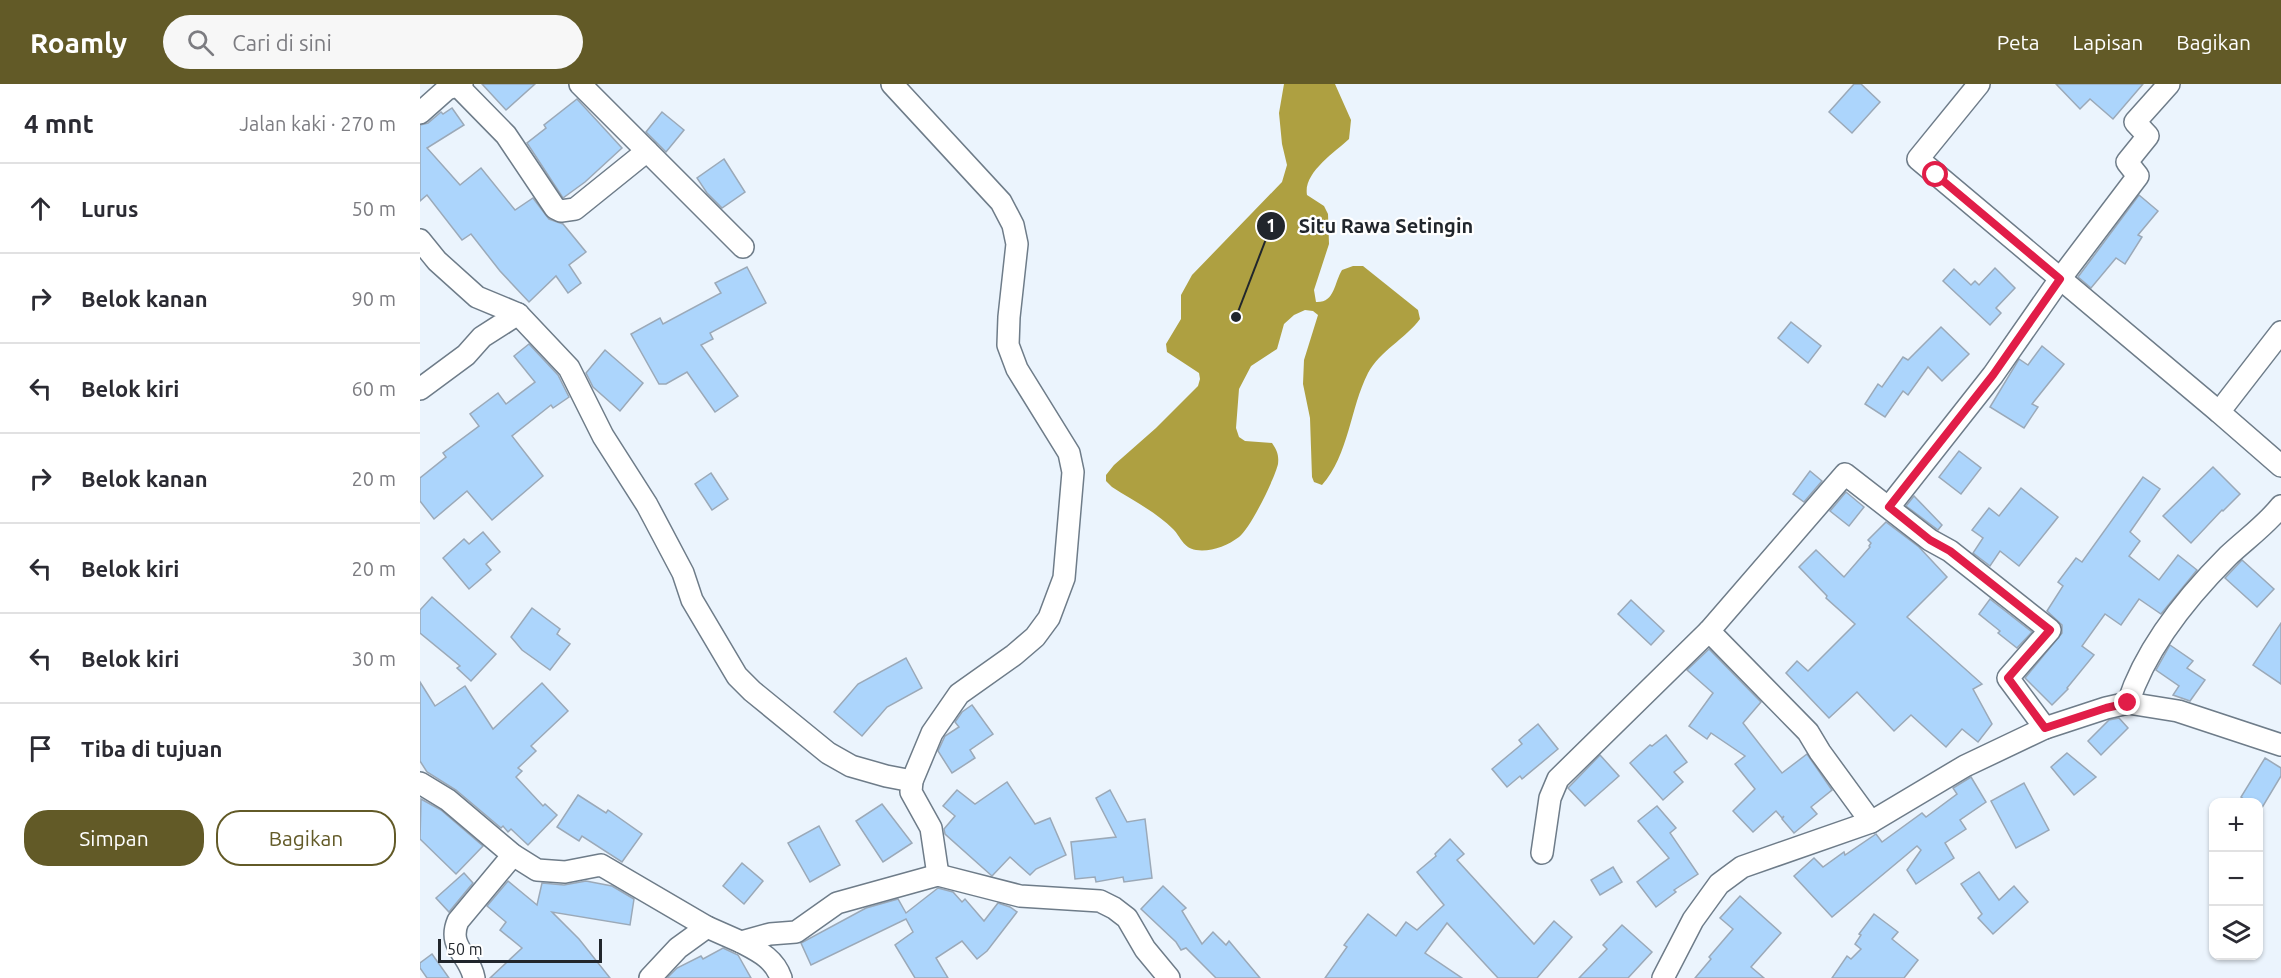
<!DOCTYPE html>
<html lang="id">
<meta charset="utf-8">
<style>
:root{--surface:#fff;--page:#f7f7f7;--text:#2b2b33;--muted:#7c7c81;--line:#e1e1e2;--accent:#625a27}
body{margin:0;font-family:Ubuntu,sans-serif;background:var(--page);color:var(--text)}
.controls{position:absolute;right:18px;bottom:18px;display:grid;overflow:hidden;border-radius:12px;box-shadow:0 2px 4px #0004}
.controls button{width:54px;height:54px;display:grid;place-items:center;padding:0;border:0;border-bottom:2px solid var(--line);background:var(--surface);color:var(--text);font:30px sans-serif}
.scale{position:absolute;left:18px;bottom:15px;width:164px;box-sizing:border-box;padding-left:6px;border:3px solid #21262c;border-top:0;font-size:16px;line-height:21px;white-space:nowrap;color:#21262c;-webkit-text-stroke:4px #fff;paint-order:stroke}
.stop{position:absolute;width:18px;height:18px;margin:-14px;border:4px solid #e11d48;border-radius:50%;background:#fff}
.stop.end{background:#e11d48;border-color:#fff;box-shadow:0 2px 6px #0008}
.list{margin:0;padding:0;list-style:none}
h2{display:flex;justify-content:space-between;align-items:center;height:78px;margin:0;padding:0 24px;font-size:26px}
h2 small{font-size:20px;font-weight:400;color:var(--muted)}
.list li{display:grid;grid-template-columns:39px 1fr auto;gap:18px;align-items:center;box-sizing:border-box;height:90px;padding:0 24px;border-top:2px solid var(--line)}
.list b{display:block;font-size:22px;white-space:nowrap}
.list em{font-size:20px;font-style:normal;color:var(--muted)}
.actions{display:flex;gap:12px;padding:18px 24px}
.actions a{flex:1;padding:14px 0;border:2px solid var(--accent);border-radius:24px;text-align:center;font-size:21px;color:var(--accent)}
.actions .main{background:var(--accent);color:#fff}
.icon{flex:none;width:33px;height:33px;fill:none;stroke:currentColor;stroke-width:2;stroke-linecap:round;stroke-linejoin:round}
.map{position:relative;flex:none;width:1861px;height:894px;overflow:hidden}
header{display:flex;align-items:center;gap:36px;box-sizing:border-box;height:84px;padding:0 30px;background:var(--accent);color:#fff}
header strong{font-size:28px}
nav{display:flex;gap:33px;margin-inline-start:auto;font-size:21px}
.search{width:420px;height:54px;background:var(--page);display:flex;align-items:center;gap:15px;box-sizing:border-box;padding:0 21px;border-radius:33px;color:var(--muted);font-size:22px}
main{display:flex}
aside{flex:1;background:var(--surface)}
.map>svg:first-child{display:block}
</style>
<header>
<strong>Roamly</strong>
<div class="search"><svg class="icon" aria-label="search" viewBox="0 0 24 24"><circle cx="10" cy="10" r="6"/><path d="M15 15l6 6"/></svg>Cari di sini</div>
<nav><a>Peta</a><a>Lapisan</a><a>Bagikan</a></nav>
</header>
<main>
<aside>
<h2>4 mnt<small>Jalan kaki · 270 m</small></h2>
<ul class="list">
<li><svg class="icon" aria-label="ahead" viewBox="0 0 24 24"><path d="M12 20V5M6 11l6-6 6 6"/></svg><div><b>Lurus</b></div><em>50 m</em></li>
<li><svg class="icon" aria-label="right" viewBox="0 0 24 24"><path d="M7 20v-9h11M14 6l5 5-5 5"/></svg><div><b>Belok kanan</b></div><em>90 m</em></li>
<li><svg class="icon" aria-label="left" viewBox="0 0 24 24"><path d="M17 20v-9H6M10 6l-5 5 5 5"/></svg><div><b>Belok kiri</b></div><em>60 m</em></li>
<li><svg class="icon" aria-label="right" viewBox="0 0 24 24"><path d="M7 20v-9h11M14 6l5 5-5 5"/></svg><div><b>Belok kanan</b></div><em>20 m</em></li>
<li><svg class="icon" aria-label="left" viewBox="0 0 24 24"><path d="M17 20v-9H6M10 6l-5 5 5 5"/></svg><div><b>Belok kiri</b></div><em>20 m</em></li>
<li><svg class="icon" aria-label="left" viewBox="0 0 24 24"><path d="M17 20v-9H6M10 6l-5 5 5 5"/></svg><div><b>Belok kiri</b></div><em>30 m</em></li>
<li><svg class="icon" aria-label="arrive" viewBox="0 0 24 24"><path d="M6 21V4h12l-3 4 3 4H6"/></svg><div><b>Tiba di tujuan</b></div></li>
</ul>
<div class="actions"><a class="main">Simpan</a><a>Bagikan</a></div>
</aside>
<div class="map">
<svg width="1861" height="894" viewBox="0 0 1861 894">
<rect width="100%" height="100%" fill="#ebf4fd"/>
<path fill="#aea041" d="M864 0H915L931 36 929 55C914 69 883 89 887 111L904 122 908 130 909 160 894 206 896 218C915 219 914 199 922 186L933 182H943L998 226 1000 235C985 255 960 267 948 289 930 324 929 371 902 401L894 398 892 393 890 334 883 300 884 276 898 231 893 227 885 226 874 231 864 240 857 265 831 282 819 305 816 344 819 353 825 357 852 359C857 366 859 371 858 380 855 394 830 445 819 453 807 462 791 468 776 466 763 464 761 453 753 445 736 428 712 416 692 403L686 397V391L694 381 736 344 778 302 780 295 779 289 747 268 746 260 761 235V211L772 191 862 98 867 81 862 60 859 29Z"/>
<g fill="#acd5fc" stroke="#9ba9b8" stroke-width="1.5">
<polygon points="62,0 115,0 86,26"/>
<polygon points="1434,0 1441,0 1460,18 1432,49 1409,28"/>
<polygon points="1636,0 1723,0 1693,35 1670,15 1660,25"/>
<polygon points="157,15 202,64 165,98 143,114 107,59 126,44 124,41"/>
<polygon points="32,24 44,41 7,64 40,101 61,84 95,126 113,114 129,135 143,140 166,168 149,181 161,199 148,209 136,192 109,218 80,187 51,150 42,156 7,111 0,117 0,41 8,39 21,28 23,30"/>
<polygon points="242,28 264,46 246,68 226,48"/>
<polygon points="304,75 325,108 302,124 287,109 277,94"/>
<polygon points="1719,111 1738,127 1718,151 1722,153 1705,180 1696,174 1671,204 1658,193"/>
<polygon points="327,183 346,219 290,249 293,255 281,261 318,312 295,328 267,288 246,300 239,300 211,250 240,234 243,240 301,209 295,199"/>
<polygon points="1575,184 1595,204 1576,224 1581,229 1570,241 1523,197 1534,185 1551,201 1555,197 1559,201"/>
<polygon points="1371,238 1401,262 1388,279 1358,254"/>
<polygon points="1521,243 1549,270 1522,297 1508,283 1488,311 1483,307 1465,333 1445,320 1458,300 1462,303 1483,273 1488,276"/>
<polygon points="109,260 138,291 149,313 133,324 131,321 92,352 123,392 72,436 47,407 14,435 0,417 0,394 26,373 23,369 59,342 50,330 78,309 86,320 115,298 94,272"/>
<polygon points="1622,262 1644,280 1612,320 1618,323 1604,344 1570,323 1599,275 1608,281"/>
<polygon points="185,266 223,299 200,327 173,303 166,289"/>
<polygon points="1539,367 1561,384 1541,410 1519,393"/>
<polygon points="1793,383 1820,410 1803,427 1802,426 1771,459 1743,432"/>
<polygon points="1390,387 1402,397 1384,418 1373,410"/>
<polygon points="291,389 308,415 292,426 275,400"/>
<polygon points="1723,393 1740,405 1710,448 1720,457 1709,472 1739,496 1758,471 1777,486 1741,530 1719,515 1701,541 1685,530 1662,562 1674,571 1647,604 1648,605 1632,621 1605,594 1642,549 1642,541 1627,527 1643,502 1638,498 1656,474 1662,478"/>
<polygon points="1601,404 1638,433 1599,482 1580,467 1570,482 1553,469 1563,454 1552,446 1569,424 1579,432"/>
<polygon points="1426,408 1444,423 1429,442 1410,427"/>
<polygon points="1494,412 1522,441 1518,446 1486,422"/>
<polygon points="1466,438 1499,463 1527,493 1487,533 1562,600 1553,605 1572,640 1558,658 1542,645 1526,663 1491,631 1474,647 1437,608 1409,634 1366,589 1377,577 1388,587 1435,540 1406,514 1407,512 1379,483 1396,466 1424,493 1450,463 1449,462 1451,459 1448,456"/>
<polygon points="63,448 80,468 66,480 71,486 49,505 23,474 44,455 49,460"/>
<polygon points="1822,476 1854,505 1837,523 1805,494"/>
<polygon points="12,513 76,570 51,597 37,584 40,582 0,549 0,526"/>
<polygon points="1570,515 1612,548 1597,564 1578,549 1580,547 1559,530"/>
<polygon points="1211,516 1244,547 1231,561 1198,530"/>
<polygon points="112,524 140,545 137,550 150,560 130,586 102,566 91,553"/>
<polygon points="1861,539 1861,600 1833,581"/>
<polygon points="1750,561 1773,577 1767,584 1785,596 1770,617 1753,611 1759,602 1736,586"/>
<polygon points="1289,565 1341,618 1323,639 1362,689 1387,670 1412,706 1391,723 1397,730 1374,749 1362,735 1364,732 1362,734 1356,727 1333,748 1313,727 1335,705 1315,680 1325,672 1291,649 1287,655 1269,642 1293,609 1267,586"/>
<polygon points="486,574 502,604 467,623 442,652 414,628 438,600"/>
<polygon points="0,598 15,622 45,602 73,645 122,599 148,627 111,662 116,667 98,684 102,687 96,693 123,722 125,720 137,731 108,761 91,745 88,748 83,742 81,744 36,706 7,688 0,677"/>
<polygon points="552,621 573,650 550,666 555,674 532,689 518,667 525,652 539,643 535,638 542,628"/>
<polygon points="1699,634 1708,644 1681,671 1668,657 1689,636"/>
<polygon points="1118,640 1138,665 1102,695 1100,692 1087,703 1072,685 1102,660 1099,656"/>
<polygon points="1246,651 1267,678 1254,688 1263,698 1243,716 1210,679 1230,661 1232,662"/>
<polygon points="1647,669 1676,693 1654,711 1631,683"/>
<polygon points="1180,671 1199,692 1165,722 1148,704"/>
<polygon points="1845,674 1861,684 1861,692 1840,727 1839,718 1828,718 1821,713"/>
<polygon points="1551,693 1566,718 1540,736 1546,745 1525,759 1534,774 1496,800 1487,786 1501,766 1497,762 1412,833 1374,792 1394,774 1403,783 1424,768 1425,771 1456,750 1462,758 1502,729 1506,733 1537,710 1533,704"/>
<polygon points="587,698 615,740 630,734 646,771 616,785 610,791 590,773 572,792 525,750 524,745 535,732 523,722 537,706 555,720"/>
<polygon points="1604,699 1629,746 1596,764 1571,717"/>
<polygon points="690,706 707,738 725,735 732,794 704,798 703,793 676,798 675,793 655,795 651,758 696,753 676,714"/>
<polygon points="158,711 186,729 188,726 222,750 202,778 162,752 159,757 137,743"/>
<polygon points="1,715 21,726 63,762 36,790 0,755"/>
<polygon points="462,720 492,759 463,778 436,737"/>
<polygon points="1237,722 1256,744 1250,749 1278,790 1254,806 1256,808 1236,823 1217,798 1249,774 1218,737"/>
<polygon points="399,742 420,781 390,798 368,759"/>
<polygon points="1030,755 1044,770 1037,776 1114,860 1134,837 1152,853 1117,894 1078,894 1027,839 1005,869 1042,894 905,894 927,863 924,861 948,830 976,852 986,838 997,846 1024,821 997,788 1016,772 1015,770"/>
<polygon points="322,779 343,797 324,820 303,802"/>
<polygon points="1193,783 1202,798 1180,811 1171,796"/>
<polygon points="1559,788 1579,816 1594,802 1608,818 1573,850 1558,834 1562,830 1541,800"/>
<polygon points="44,789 53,799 29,828 16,814"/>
<polygon points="88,797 117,821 122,799 144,801 166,797 192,802 214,815 210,841 132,828 159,855 190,894 70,894 102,864 80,846 86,838 67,822"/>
<polygon points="743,802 766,824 762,827 782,860 793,848 806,861 809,857 840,894 796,894 766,864 761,866 756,858 721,825"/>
<polygon points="518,804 533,808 542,818 545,815 564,837 578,819 590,823 597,828 567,867 557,875 542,857 516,874 528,894 495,894 475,861 493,848 486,835 391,881 381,859 446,824 478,815 486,829"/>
<polygon points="1320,812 1361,849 1331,883 1344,894 1275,894 1291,875 1289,873 1313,845 1300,834"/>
<polygon points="1454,830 1478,848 1472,855 1498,876 1484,894 1412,894 1427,872 1431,875 1441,865 1435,860 1441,851 1439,850"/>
<polygon points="1202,841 1232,868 1208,894 1159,894 1187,865 1183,861"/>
<polygon points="303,864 318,871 331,894 247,894 257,884 281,872 283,875"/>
<polygon points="12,870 29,894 7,894 0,884 0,879"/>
</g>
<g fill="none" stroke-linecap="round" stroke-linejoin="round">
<defs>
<g id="minor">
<polyline points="160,0 323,163"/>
<polyline points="472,0 581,118 593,141 597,160 589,233 588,261 597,285 649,369 653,388 644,494 629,534 615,553 594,571 539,610 512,649 492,697 491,708 511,744 518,791"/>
<polyline points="1559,0 1498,75 1799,328"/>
<polyline points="37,1 86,51 135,124 141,127 155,125 227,67"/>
<polyline points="0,29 27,5 42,0"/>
<polyline points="0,156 17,177 57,213 98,230 62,253 46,271 0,305"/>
<polyline points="98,230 149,284 183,352 227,421 263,489 272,516 317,592 332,607 408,669 431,682 466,692 492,697"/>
<polyline points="1861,248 1799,328 1861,382"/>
<polyline points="1469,423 1573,291 1640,195 1718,92 1707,78 1728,52 1715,38 1749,0"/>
<polyline points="1289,547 1388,648 1400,668 1451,738"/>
<path d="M1708 619C1726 563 1767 513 1808 472 1826 455 1846 441 1861 422"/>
<polyline points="0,699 28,716 93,771 117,786 145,788 181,781 287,843 321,858 350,850 376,848 417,819 518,791 600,812 680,817 694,824 707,834 725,865 749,894"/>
<polyline points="1122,769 1130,714 1138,695 1289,547 1425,390 1510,456 1530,467 1630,546 1588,594 1625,644"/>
<path d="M321 858C338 867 354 874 361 894"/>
<path d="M54 894C50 871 27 863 38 837L93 771"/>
<polyline points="230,894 258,864 287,843"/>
<polyline points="1243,894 1273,836 1299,800 1322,783 1451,738 1545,682 1625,644 1686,624 1708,619 1758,627 1861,661"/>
</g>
</defs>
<use href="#minor" stroke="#6e7c89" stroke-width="24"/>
<use href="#minor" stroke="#fff" stroke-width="21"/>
</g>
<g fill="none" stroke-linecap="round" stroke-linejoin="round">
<polyline stroke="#e11d48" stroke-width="8" points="1516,91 1640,195 1573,291 1469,423 1510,456 1530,467 1630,546 1588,594 1625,644 1686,624 1708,619"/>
</g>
<path fill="none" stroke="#21262c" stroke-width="2" d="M816 233L851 142"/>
<g fill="#21262c" stroke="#fff" stroke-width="2">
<circle cx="816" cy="233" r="6"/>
<circle cx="851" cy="142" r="15"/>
</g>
<g font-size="18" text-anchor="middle" font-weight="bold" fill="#fff">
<text x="851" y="148">1</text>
</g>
<g font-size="20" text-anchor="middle" font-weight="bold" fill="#21262c" stroke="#fff" stroke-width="4.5" stroke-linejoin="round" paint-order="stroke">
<text x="966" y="149">Situ Rawa Setingin</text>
</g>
</svg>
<div class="controls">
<button>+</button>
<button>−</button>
<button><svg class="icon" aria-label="layers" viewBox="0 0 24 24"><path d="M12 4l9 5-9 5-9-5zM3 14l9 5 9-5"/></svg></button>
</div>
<div class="scale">50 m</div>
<div class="stop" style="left:1516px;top:91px"></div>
<div class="stop end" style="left:1708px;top:619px"></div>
</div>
</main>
